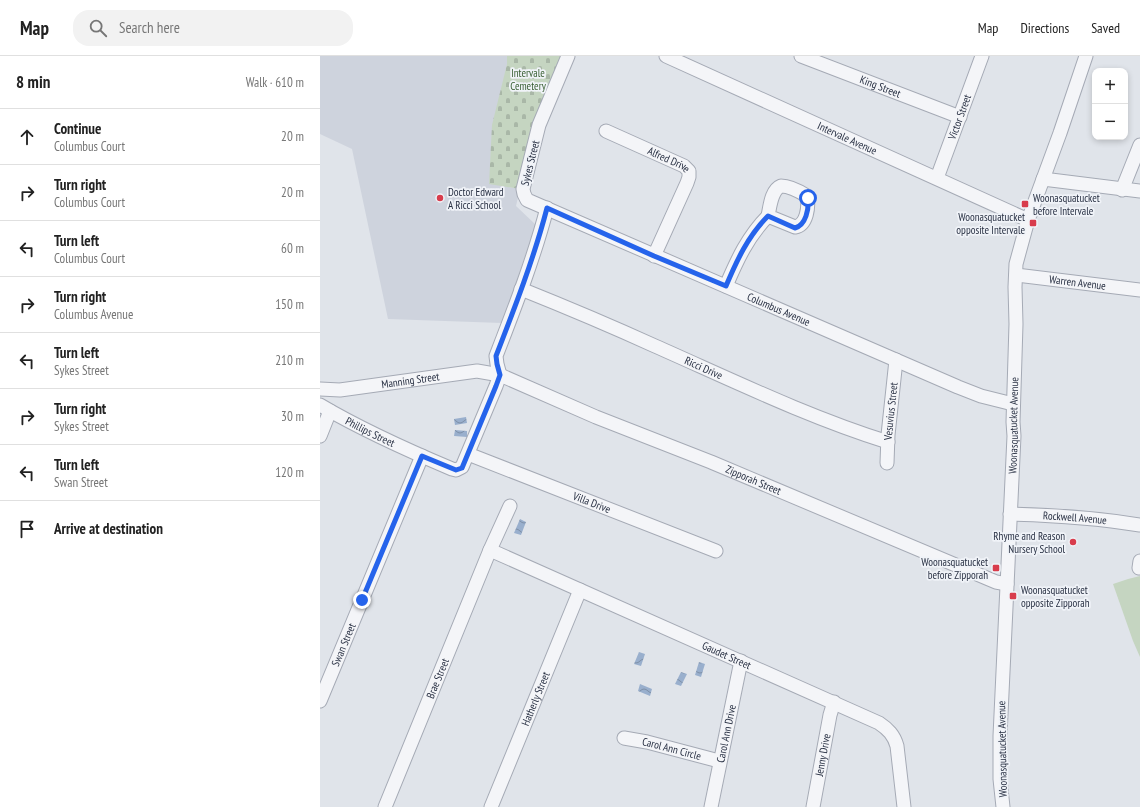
<!DOCTYPE html>
<meta charset="utf-8">
<style>
:root{--surface:#fff;--page:#f2f2f2;--text:#222;--muted:#767676;--line:#e0e0e0}
body{margin:0;font-family:"PT Sans Narrow",sans-serif;background:var(--page);color:var(--text)}
.controls{position:absolute;right:12px;top:12px;display:grid;overflow:hidden;border-radius:8px;box-shadow:0 2px 6px #0003}
.controls button{width:36px;height:36px;display:grid;place-items:center;padding:0;border:0;border-bottom:1px solid var(--line);background:var(--surface);color:var(--text);font:20px sans-serif}
.stop{position:absolute;width:12px;height:12px;margin:-9px;border:3px solid #2563eb;border-radius:50%;background:#fff}
.stop.end{background:#2563eb;border-color:#fff;box-shadow:0 1px 4px #0008}
.list{margin:0;padding:0;list-style:none}
h2{display:flex;justify-content:space-between;align-items:center;height:52px;margin:0;padding:0 16px;font-size:17px}
h2 small{font-size:13px;font-weight:400;color:var(--muted)}
.list li{display:grid;grid-template-columns:26px 1fr auto;gap:12px;align-items:center;box-sizing:border-box;height:56px;padding:0 16px;border-top:1px solid var(--line)}
.list b{display:block;font-size:15px;white-space:nowrap}
.list p{margin:0;font-size:13px;white-space:nowrap;color:var(--muted)}
.list em{font-size:13px;font-style:normal;color:var(--muted)}
.icon{flex:none;width:22px;height:22px;fill:none;stroke:currentColor;stroke-width:2;stroke-linecap:round;stroke-linejoin:round}
.map{position:relative;flex:none;width:820px;height:751px;overflow:hidden}
header{display:flex;align-items:center;gap:24px;box-sizing:border-box;height:56px;padding:0 20px;background:var(--surface);border-bottom:1px solid var(--line)}
header strong{font-size:19px}
nav{display:flex;gap:22px;margin-inline-start:auto;font-size:14px}
.search{width:280px;height:36px;background:var(--page);display:flex;align-items:center;gap:10px;box-sizing:border-box;padding:0 14px;border-radius:16px;color:var(--muted);font-size:15px}
main{display:flex}
aside{flex:1;background:var(--surface)}
.map>svg:first-child{display:block}
</style>
<header>
<strong>Map</strong>
<div class="search"><svg class="icon" aria-label="search" viewBox="0 0 24 24"><circle cx="10" cy="10" r="6"/><path d="M15 15l6 6"/></svg>Search here</div>
<nav><a>Map</a><a>Directions</a><a>Saved</a></nav>
</header>
<main>
<aside>
<h2>8 min<small>Walk · 610 m</small></h2>
<ul class="list">
<li><svg class="icon" aria-label="ahead" viewBox="0 0 24 24"><path d="M12 20V5M6 11l6-6 6 6"/></svg><div><b>Continue</b><p>Columbus Court</p></div><em>20 m</em></li>
<li><svg class="icon" aria-label="right" viewBox="0 0 24 24"><path d="M7 20v-9h11M14 6l5 5-5 5"/></svg><div><b>Turn right</b><p>Columbus Court</p></div><em>20 m</em></li>
<li><svg class="icon" aria-label="left" viewBox="0 0 24 24"><path d="M17 20v-9H6M10 6l-5 5 5 5"/></svg><div><b>Turn left</b><p>Columbus Court</p></div><em>60 m</em></li>
<li><svg class="icon" aria-label="right" viewBox="0 0 24 24"><path d="M7 20v-9h11M14 6l5 5-5 5"/></svg><div><b>Turn right</b><p>Columbus Avenue</p></div><em>150 m</em></li>
<li><svg class="icon" aria-label="left" viewBox="0 0 24 24"><path d="M17 20v-9H6M10 6l-5 5 5 5"/></svg><div><b>Turn left</b><p>Sykes Street</p></div><em>210 m</em></li>
<li><svg class="icon" aria-label="right" viewBox="0 0 24 24"><path d="M7 20v-9h11M14 6l5 5-5 5"/></svg><div><b>Turn right</b><p>Sykes Street</p></div><em>30 m</em></li>
<li><svg class="icon" aria-label="left" viewBox="0 0 24 24"><path d="M17 20v-9H6M10 6l-5 5 5 5"/></svg><div><b>Turn left</b><p>Swan Street</p></div><em>120 m</em></li>
<li><svg class="icon" aria-label="arrive" viewBox="0 0 24 24"><path d="M6 21V4h12l-3 4 3 4H6"/></svg><div><b>Arrive at destination</b></div></li>
</ul>
</aside>
<div class="map">
<svg width="820" height="751" viewBox="0 0 820 751">
<defs>
<pattern id="cemetery-stones" width="16" height="16" patternUnits="userSpaceOnUse"><rect width="16" height="16" fill="#c5d5c1"/><path d="M2 7V4a2 2 0 0 1 4 0v3zM10 15v-3a2 2 0 0 1 4 0v3z" fill="#a9b7a7"/></pattern>
<pattern id="water-waves" width="16" height="10" patternUnits="userSpaceOnUse"><rect width="16" height="10" fill="#99afcd"/><path d="M0 5q4-4 8 0t8 0" fill="none" stroke="#7d8fa8"/></pattern>
</defs>
<rect width="100%" height="100%" fill="#e0e4ea"/>
<polygon fill="#ced3dd" points="0,0 187,0 187,8 169,127 200,133 196,150 216,169 182,267 68,263 32,93 0,78"/>
<polygon fill="url(#cemetery-stones)" points="187,0 244,0 200,133 169,128 172,69 187,8"/>
<polygon fill="#c5d5c1" points="820,520 820,601 813,585 793,528 808,523"/>
<g fill="url(#water-waves)">
<polygon points="146,361 147,367 135,369 134,363"/>
<polygon points="135,374 147,375 147,381 134,380"/>
<polygon points="200,463 206,466 201,479 194,477"/>
<polygon points="319,596 325,598 321,610 314,608"/>
<polygon points="379,606 385,608 381,621 375,619"/>
<polygon points="361,616 367,618 361,630 355,628"/>
<polygon points="320,628 332,633 330,640 318,635"/>
</g>
<g fill="none" stroke-linecap="round" stroke-linejoin="round">
<defs>
<g id="minor">
<path id="s1" d="M248 0 219 69 203 133 204 138 207 144 638 331 661 340 693 348"/>
<path id="s2" d="M346 0 708 164"/>
<path id="s3" d="M481 0 640 61"/>
<path id="s4" d="M286 75 364 110 369 115V121L367 127 334 200"/>
<path id="s5" d="M617 122 662 0"/>
<polyline points="723,123 820,135"/>
<path d="M461 130C470 130 479 135 487 140 489 151 487 169 475 171L448 160C450 151 451 134 461 130Z"/>
<polyline points="802,134 820,89"/>
<path id="s6" d="M696 219 820 234"/>
<path d="M406 230C417 204 428 180 448 160"/>
<path id="s7" d="M201 233C246 251 291 270 335 290 412 324 488 361 568 386"/>
<path id="s8" d="M0 333 20 334 157 315 180 319 276 361 391 406 676 526 687 528"/>
<path id="s9" d="M0 349C42 374 87 394 132 413L136 414 142 411 176 330 180 319 177 308 176 300C195 251 214 202 227 152"/>
<polyline points="0,380 10,355"/>
<path id="s10" d="M148 398 396 495"/>
<path id="s11" d="M567 407 568 379 576 304"/>
<path id="s12" d="M690 458C733 459 777 462 820 469"/>
<path id="s13" d="M170 494 559 667C568 673 574 679 577 690L584 751"/>
<polyline points="819,512 820,505"/>
<path id="s14" d="M0 645 102 400"/>
<path id="s15" d="M304 682 327 686 399 705"/>
<path id="s16" d="M65 751 170 494 190 450"/>
<path id="s17" d="M171 751 260 534"/>
<path id="s18" d="M391 751 421 605"/>
<path id="s19" d="M493 751 510 659 514 646"/>
<path id="s20" d="M683 751 680 723V680L694 380 693 366 696 268 695 231 696 208 708 164 740 77 766 0"/>
</g>
</defs>
<use href="#minor" stroke="#a5aab5" stroke-width="15"/>
<use href="#minor" stroke="#f4f5f8" stroke-width="13"/>
</g>
<g fill="none" stroke-linecap="round" stroke-linejoin="round">
<path stroke="#2563eb" stroke-width="5" d="M42 544 102 400 136 414 142 412 176 330 180 319 177 308 176 300C195 251 214 202 227 152L334 200 406 230C417 204 428 180 448 160L475 172C486 169 489 153 488 142"/>
</g>
<g fill="#d83c4c" stroke="#f0f3f8" stroke-width="1.5">
<circle cx="120" cy="142" r="4"/>
<rect x="701" y="144" width="8" height="8" rx="2"/>
<rect x="709" y="163" width="8" height="8" rx="2"/>
<circle cx="753" cy="486" r="4"/>
<rect x="672" y="508" width="8" height="8" rx="2"/>
<rect x="689" y="536" width="8" height="8" rx="2"/>
</g>
<g text-anchor="middle" dominant-baseline="central" stroke-width="3.5" stroke-linejoin="round" paint-order="stroke">
<g font-size="11" fill="#3a6034" stroke="#f0f3f8">
<text x="208" y="17">Intervale<tspan x="208" dy="13">Cemetery</tspan></text>
</g>
<g font-size="11" fill="#283043" stroke="#f0f3f8">
<text stroke="none"><textPath href="#s3" startOffset="85">King Street</textPath></text>
<text stroke="none"><textPath href="#s5" startOffset="65">Victor Street</textPath></text>
<text stroke="none"><textPath href="#s2" startOffset="199">Intervale Avenue</textPath></text>
<text stroke="none"><textPath href="#s4" startOffset="69">Alfred Drive</textPath></text>
<text transform="translate(210 107) rotate(-76)">Sykes Street</text>
<text stroke="none"><textPath href="#s6" startOffset="62">Warren Avenue</textPath></text>
<text stroke="none"><textPath href="#s1" startOffset="427">Columbus Avenue</textPath></text>
<text stroke="none"><textPath href="#s7" startOffset="199">Ricci Drive</textPath></text>
<text stroke="none"><textPath href="#s8" startOffset="91">Manning Street</textPath></text>
<text stroke="none"><textPath href="#s11" startOffset="52">Vesuvius Street</textPath></text>
<text stroke="none"><textPath href="#s20" startOffset="382">Woonasquatucket Avenue</textPath></text>
<text stroke="none"><textPath href="#s9" startOffset="57">Phillips Street</textPath></text>
<text stroke="none"><textPath href="#s8" startOffset="456">Zipporah Street</textPath></text>
<text stroke="none"><textPath href="#s10" startOffset="133">Villa Drive</textPath></text>
<text stroke="none"><textPath href="#s12" startOffset="65">Rockwell Avenue</textPath></text>
<text stroke="none"><textPath href="#s14" startOffset="61">Swan Street</textPath></text>
<text stroke="none"><textPath href="#s13" startOffset="259">Gaudet Street</textPath></text>
<text stroke="none"><textPath href="#s16" startOffset="139">Brae Street</textPath></text>
<text stroke="none"><textPath href="#s17" startOffset="117">Hatherly Street</textPath></text>
<text stroke="none"><textPath href="#s18" startOffset="75">Carol Ann Drive</textPath></text>
<text stroke="none"><textPath href="#s15" startOffset="49">Carol Ann Circle</textPath></text>
<text transform="translate(682 693) rotate(-91)">Woonasquatucket Avenue</text>
<text stroke="none"><textPath href="#s19" startOffset="53">Jenny Drive</textPath></text>
</g>
<g font-size="11" fill="#283043" stroke="#f0f3f8" text-anchor="start">
<text x="128" y="136">Doctor Edward<tspan x="128" dy="13">A Ricci School</tspan></text>
<text x="713" y="142">Woonasquatucket<tspan x="713" dy="13">before Intervale</tspan></text>
<text x="705" y="161" text-anchor="end">Woonasquatucket<tspan x="705" dy="13">opposite Intervale</tspan></text>
<text x="745" y="480" text-anchor="end">Rhyme and Reason<tspan x="745" dy="13">Nursery School</tspan></text>
<text x="668" y="506" text-anchor="end">Woonasquatucket<tspan x="668" dy="13">before Zipporah</tspan></text>
<text x="701" y="534">Woonasquatucket<tspan x="701" dy="13">opposite Zipporah</tspan></text>
</g>
</g>
</svg>
<div class="controls">
<button>+</button>
<button>−</button>
</div>
<div class="stop" style="left:488px;top:142px"></div>
<div class="stop end" style="left:42px;top:544px"></div>
</div>
</main>
